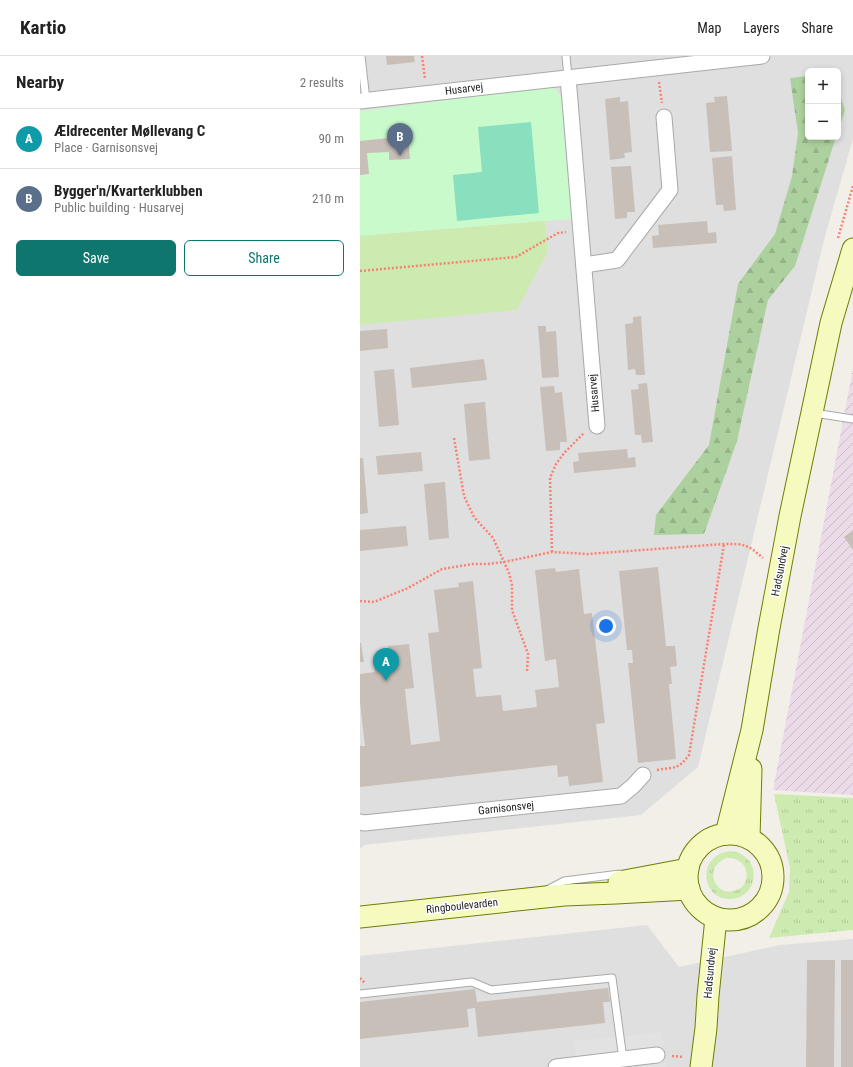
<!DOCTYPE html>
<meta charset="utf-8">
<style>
:root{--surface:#fff;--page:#f2f2f2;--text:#222;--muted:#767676;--line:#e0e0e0;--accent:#0f766e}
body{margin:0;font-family:"Roboto Condensed",sans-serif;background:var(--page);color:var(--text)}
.controls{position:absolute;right:12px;top:12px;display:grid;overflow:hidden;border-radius:6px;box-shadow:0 2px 6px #0003}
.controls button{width:36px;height:36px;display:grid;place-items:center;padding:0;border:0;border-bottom:1px solid var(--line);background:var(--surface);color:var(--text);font:20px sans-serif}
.you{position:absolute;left:246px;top:570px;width:14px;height:14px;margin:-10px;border:3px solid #fff;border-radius:50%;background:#1a73e8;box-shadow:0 0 0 6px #1a73e833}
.badge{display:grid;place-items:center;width:26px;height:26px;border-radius:50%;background:var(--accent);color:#fff;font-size:13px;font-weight:700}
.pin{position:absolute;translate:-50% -33px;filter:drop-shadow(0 1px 2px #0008)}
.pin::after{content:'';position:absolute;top:21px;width:14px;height:12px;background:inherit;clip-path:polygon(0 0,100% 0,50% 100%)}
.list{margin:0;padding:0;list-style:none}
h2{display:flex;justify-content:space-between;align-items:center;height:52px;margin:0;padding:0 16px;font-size:17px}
h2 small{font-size:13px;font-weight:400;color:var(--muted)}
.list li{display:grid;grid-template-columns:26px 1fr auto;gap:12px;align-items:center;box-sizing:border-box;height:60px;padding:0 16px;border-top:1px solid var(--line)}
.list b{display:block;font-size:15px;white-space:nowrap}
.list p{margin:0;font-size:13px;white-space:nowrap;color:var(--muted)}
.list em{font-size:13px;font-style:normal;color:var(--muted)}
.actions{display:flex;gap:8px;padding:12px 16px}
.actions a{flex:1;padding:9px 0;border:1px solid var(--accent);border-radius:6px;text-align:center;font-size:14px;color:var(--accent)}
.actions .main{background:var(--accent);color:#fff}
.map{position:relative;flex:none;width:493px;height:1011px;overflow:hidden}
header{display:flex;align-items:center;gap:24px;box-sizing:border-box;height:56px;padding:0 20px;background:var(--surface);border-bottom:1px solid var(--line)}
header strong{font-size:19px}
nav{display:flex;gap:22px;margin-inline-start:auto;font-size:14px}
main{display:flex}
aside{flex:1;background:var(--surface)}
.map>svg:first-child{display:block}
</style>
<header>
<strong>Kartio</strong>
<nav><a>Map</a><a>Layers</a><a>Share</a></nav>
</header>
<main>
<aside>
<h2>Nearby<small>2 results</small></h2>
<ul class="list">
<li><span class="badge" style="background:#0f9aa8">A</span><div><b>Ældrecenter Møllevang C</b><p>Place · Garnisonsvej</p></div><em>90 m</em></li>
<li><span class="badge" style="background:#5c6f8a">B</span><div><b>Bygger'n/Kvarterklubben</b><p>Public building · Husarvej</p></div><em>210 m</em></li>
</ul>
<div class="actions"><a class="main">Save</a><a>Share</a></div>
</aside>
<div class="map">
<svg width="493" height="1011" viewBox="0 0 493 1011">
<defs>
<pattern id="industrial-furrows" width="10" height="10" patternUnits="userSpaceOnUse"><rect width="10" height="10" fill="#ebdbe8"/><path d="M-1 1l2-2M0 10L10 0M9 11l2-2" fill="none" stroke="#c9bcc7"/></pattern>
<pattern id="grass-tufts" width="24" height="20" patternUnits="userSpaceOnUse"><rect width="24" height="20" fill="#cdebb0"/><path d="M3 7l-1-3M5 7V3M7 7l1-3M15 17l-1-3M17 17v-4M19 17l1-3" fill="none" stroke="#b0c997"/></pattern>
<pattern id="forest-firs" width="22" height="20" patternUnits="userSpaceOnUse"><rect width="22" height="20" fill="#add19e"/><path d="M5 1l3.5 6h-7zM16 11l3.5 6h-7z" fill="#95b388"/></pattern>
</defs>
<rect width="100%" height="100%" fill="#f2efe9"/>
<g fill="#e0dfdf" fill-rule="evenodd">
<path d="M0 0H493V83L465 180 338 711 281 759 4 789 0 793ZM448 15H478V81H448Z"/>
<polygon points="287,869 319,911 420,889 493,883 493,1011 0,1011 0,900"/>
</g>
<polygon fill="url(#industrial-furrows)" points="493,312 493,739 413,734"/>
<g fill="url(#grass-tufts)" fill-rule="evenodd">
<polygon points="414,738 493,742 493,874 409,882 429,836 430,812"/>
<path d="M371 795C405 800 398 844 369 843 340 842 337 798 371 795ZM367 802C380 801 391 812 385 826 384 830 380 833 376 834 355 843 342 810 367 802Z"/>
</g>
<g fill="url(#forest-firs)">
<polygon points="448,20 448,81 476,81 435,210 408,244 377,385 344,478 294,479 296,459 349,389 378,228 415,178 432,120 438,77 430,22"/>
<polygon points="478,33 485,54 478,76"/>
</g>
<polygon fill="#c8facc" points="189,31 195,33 201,40 212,163 0,180 0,55"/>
<polygon fill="#cdebb0" points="185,165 188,195 157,254 0,269 0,180"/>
<polygon fill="#88e0be" points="171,66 179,157 97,165 93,119 122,116 118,71"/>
<polygon fill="#e2e2e2" points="302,976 306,1011 217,1011 214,985"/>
<g fill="#c7bfb8">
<polygon points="26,0 54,0 55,6 27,9"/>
<polygon points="367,40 372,95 350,96 346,47 355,46 354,41"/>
<polygon points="260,41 260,46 268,45 272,96 264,97 265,102 250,104 245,43"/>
<polygon points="48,80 50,103 29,104 29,96 7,97 9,118 0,119 0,85"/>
<polygon points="372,100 376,154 364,155 363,149 356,149 352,102"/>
<polygon points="271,110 275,156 267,156 267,162 255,163 251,111"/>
<polygon points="347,165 348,177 356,176 357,187 293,192 292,180 299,179 298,169"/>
<polygon points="281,260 285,319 276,319 275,313 268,314 265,268 273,267 273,261"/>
<polygon points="178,270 186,270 186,276 196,275 199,321 182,322"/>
<polygon points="27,273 28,292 0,295 0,275"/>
<polygon points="124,303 127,324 52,332 50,312"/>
<polygon points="34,313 39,369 19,371 14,315"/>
<polygon points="287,327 293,386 282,387 281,379 275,379 271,334 279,333 278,328"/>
<polygon points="194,330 195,337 202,336 207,386 200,386 200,394 186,395 180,331"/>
<polygon points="125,346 130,403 109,405 104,348"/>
<polygon points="267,393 268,402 275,401 276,411 214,417 213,406 219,405 218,397"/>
<polygon points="61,396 63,415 18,419 16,400"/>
<polygon points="0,402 3,402 8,457 0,458"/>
<polygon points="85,426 89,482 69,484 64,428"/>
<polygon points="46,470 48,490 0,495 0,474"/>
<polygon points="493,474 493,494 484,481"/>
<polygon points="298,511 306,590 315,590 317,610 310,611 312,628 309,628 316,703 278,707 268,607 273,607 272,594 267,594 259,515"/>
<polygon points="195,512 196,516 219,513 224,558 232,557 245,667 236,668 243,726 209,730 208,720 198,721 197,709 0,731 0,690 5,690 0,646 0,618 15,616 14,612 21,612 19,594 28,593 28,590 49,588 54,632 45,633 51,689 80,685 68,577 79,576 74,534 99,531 98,527 113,525 122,612 113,613 116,641 141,639 143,655 177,651 175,634 199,631 196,603 185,605 175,514"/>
<polygon points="0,587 1,587 4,606 0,606"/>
<polygon points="447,904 475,904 474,1011 446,1011"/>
<rect x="481" y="904" width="12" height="107"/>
<polygon points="248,932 250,946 243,946 245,967 118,981 115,952 107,953 109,971 0,983 0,946 115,933 117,946"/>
</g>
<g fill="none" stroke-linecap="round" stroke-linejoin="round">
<defs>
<g id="lane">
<polyline points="1,0 6,44"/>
<polyline points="206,0 208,21"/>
<polyline points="454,357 493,363"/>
<polyline points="187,834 204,825 260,818"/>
<polyline points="0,938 112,926 131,934 252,922 263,1003"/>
</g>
<g id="street">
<polyline points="208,21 237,370"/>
<polyline points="0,45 402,0"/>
<polyline points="224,209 257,204 310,134 304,61"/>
<polyline points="0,766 4,767 261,740 273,730 283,719"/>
<polyline points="196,1011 297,999"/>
</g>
<g id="secondary">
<polyline points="366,778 392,674 409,572 430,460 471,267 493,193"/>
<circle cx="370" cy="821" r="43"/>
<polyline points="389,782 391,713"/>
<polyline points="259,826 328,813"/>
<polyline points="0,861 204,839 256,837 329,833"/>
<polyline points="341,1011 346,972 348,940 356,862"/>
</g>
</defs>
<use href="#lane" stroke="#a9a9a9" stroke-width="9"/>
<use href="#street" stroke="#a9a9a9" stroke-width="17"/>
<use href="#secondary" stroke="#707d05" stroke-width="23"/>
<g stroke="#fa8072" stroke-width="2.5" stroke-dasharray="2 2" stroke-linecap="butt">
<polyline points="62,0 65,23"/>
<polyline points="299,26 302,47"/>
<polyline points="478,182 493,130"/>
<polyline points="0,215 156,201 198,177 206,176"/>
<polyline points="94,382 104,440 114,461 133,482 149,517 152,529 152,554 168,598 167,615"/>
<polyline points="192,496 190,422 196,408 205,396 224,377"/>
<path d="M0 545 14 546 48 532 82 513 113 508H128L144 506 192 496 228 498 364 488C385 488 387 488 403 502"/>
<path d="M297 714C314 711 318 714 329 699L364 488"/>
<polyline points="0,922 5,927"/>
<polyline points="312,1000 324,1001"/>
</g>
<use href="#lane" stroke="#fff" stroke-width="7"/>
<use href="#street" stroke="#fff" stroke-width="15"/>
<use href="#secondary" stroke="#f7fabf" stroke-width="21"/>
</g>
<g text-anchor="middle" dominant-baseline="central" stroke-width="3" stroke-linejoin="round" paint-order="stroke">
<g font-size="11" fill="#222" stroke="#fff">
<text transform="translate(104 33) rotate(-7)">Husarvej</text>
<text transform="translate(234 337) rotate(-95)">Husarvej</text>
<text transform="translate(420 515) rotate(-79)">Hadsundvej</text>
<text transform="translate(146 752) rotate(-6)">Garnisonsvej</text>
<text transform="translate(102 850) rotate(-6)">Ringboulevarden</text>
<text transform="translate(350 917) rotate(-85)">Hadsundvej</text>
</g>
</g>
</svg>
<div class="controls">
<button>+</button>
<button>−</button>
</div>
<div class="you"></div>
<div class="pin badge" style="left:26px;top:625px;background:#0f9aa8">A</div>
<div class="pin badge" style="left:40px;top:100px;background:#5c6f8a">B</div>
</div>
</main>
